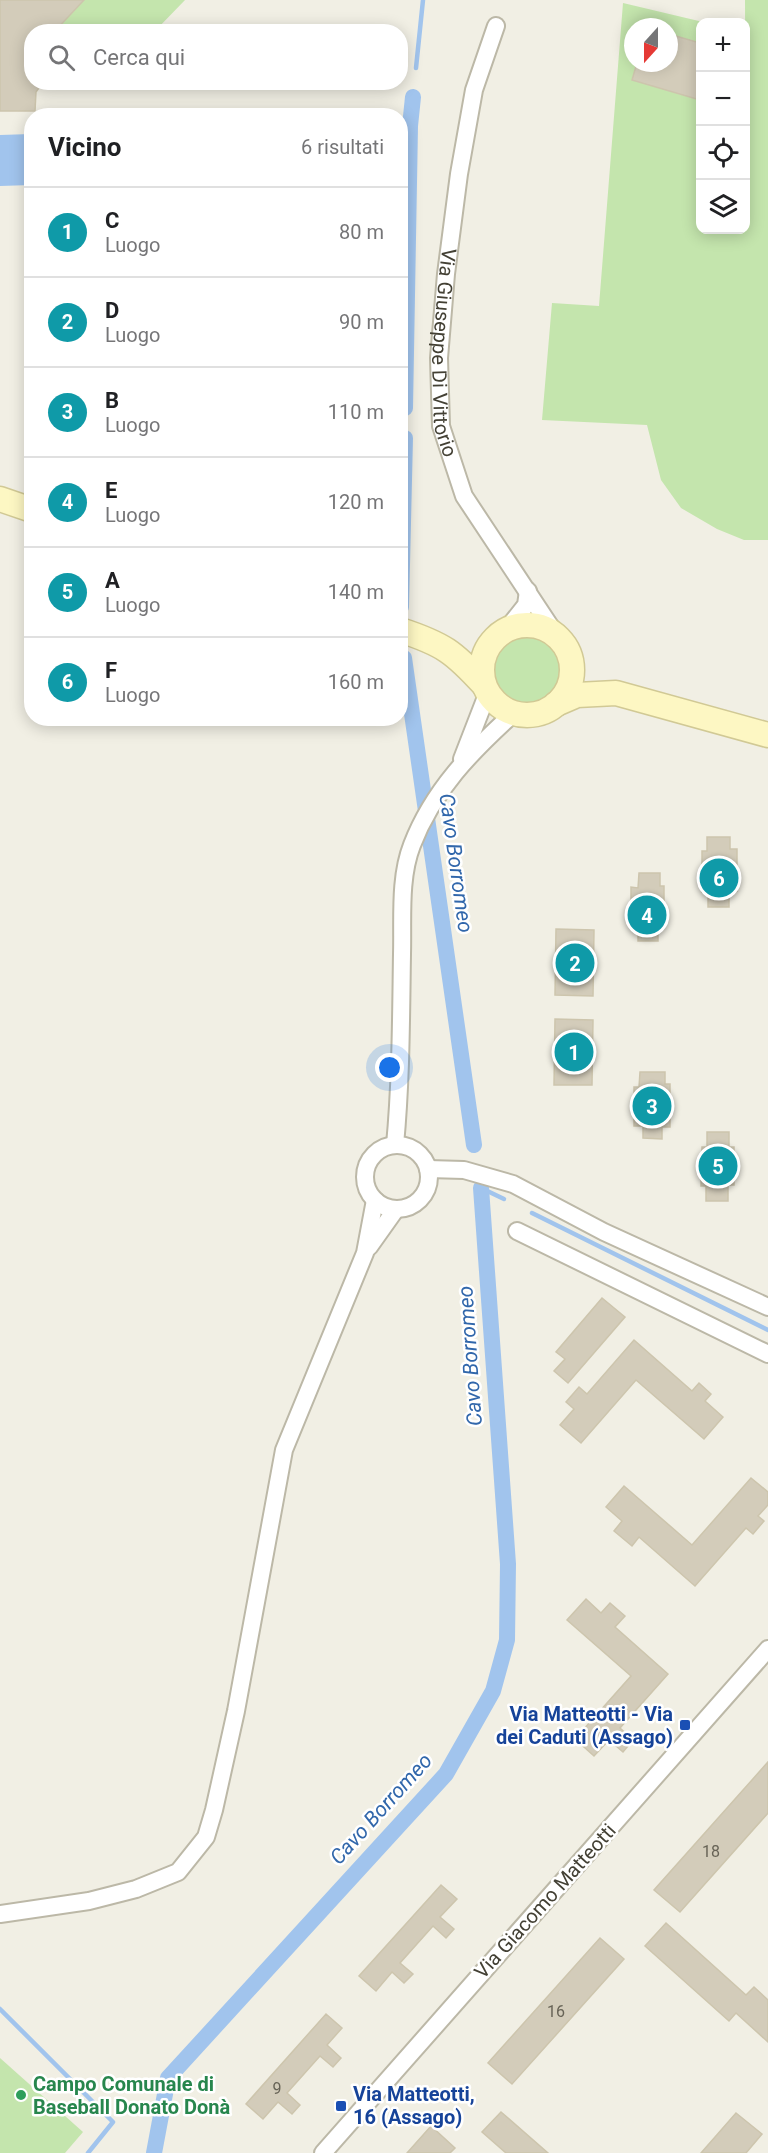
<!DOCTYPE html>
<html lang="it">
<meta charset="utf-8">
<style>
:root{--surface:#fff;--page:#f6f6f6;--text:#202124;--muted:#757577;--line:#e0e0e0;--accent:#0b8043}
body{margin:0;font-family:Roboto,sans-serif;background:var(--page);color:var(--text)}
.controls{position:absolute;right:18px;top:18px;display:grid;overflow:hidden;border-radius:12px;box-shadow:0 3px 15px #0003}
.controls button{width:54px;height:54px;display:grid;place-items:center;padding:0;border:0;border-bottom:2px solid var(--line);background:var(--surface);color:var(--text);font:30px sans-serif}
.compass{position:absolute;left:624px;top:18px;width:54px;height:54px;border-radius:50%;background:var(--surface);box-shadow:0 3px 15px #0003;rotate:201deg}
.you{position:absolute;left:390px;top:1068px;width:21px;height:21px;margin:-15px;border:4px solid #fff;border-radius:50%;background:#1a73e8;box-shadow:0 0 0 9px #1a73e833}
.badge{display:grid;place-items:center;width:39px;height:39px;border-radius:50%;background:var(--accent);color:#fff;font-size:20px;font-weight:700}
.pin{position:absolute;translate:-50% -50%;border:3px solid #fff;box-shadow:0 2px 6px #0006}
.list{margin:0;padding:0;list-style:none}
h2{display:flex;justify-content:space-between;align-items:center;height:78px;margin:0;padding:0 24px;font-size:26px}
h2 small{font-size:20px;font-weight:400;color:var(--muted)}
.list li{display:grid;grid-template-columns:39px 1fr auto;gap:18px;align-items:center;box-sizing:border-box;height:90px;padding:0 24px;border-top:2px solid var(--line)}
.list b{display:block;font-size:22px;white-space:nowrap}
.list p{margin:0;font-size:20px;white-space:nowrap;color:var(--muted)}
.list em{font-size:20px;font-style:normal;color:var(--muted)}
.icon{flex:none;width:33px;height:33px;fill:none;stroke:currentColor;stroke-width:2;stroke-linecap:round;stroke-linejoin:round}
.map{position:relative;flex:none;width:768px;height:2153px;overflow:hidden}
.search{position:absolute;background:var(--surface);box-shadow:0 3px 15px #0003;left:24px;top:24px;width:384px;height:66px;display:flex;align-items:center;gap:15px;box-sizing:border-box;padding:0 21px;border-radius:24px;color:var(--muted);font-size:22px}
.panel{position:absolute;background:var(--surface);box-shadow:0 3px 15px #0003;left:24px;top:108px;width:384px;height:618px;border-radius:24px}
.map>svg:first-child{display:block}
</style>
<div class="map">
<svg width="768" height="2153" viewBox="0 0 768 2153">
<rect width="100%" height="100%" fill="#f1efe4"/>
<g fill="#c4e5ad" fill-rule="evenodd">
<polygon points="0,0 185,0 155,31 32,32 32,82 43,83 36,92 35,111 0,111"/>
<path d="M745 0H768V540H744L717 529 681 508 661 480 647 425 542 420 552 303 599 306 623 3 703 22H700V230H746ZM633 27H669V63H633Z"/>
<circle cx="527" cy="670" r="35"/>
<polygon points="0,2058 83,2132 65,2153 0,2153"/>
</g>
<polygon fill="#a1c4ed" points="31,134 31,185 0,186 0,135"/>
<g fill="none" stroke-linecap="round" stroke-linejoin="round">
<g stroke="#a1c4ed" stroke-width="4.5">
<polyline points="416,68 423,0"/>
<polyline points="481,1188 504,1199"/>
<polyline points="532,1213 768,1330"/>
<polyline points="0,2009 113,2122 88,2153"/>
</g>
<g stroke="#a1c4ed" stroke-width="16">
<polyline points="405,408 410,126 413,97"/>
<polyline points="401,607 405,438"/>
<polyline points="404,658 474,1145"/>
<polyline points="154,2153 168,2078 446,1774 493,1691 507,1640 508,1564 481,1188"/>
</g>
</g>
<g fill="#d3ccba" stroke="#cdc5ad" stroke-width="1.5">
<polygon points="0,0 84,0 54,32 32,32 32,82 43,82 36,92 35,111 0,111"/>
<polygon points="669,34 700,43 700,100 632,80 637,63 669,63"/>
<polygon points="707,837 730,837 730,849 737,849 737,891 729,891 729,907 708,907 708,892 702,892 702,851 707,851"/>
<polygon points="639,873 660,873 660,886 664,886 664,926 658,926 658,941 638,941 638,925 631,925 631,887 638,888"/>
<polygon points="556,929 594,930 593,996 555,995"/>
<polygon points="555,1019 593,1020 592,1085 554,1085"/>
<polygon points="640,1072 665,1072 665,1084 670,1084 670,1127 662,1127 662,1139 643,1138 643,1126 634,1126 634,1087 639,1087"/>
<polygon points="707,1132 729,1132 729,1147 734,1147 734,1185 728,1185 728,1201 706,1201 706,1186 701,1186 702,1147 707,1147"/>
<polygon points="602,1298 625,1317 568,1383 554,1371 565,1359 556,1352"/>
<polygon points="634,1340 692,1391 699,1383 711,1394 705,1401 723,1417 704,1439 636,1380 581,1443 560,1425 574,1409 566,1402 579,1387 587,1394"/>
<polygon points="751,1478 768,1492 768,1505 758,1516 764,1521 753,1534 746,1528 695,1586 639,1537 632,1546 614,1531 622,1521 606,1507 624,1486 692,1545"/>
<polygon points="586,1599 601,1613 610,1603 625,1616 615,1627 668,1674 620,1728 633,1740 623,1752 609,1740 594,1756 575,1739 631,1676 567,1620"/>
<polygon points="768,1762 768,1813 680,1912 654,1890"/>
<polygon points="441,1885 457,1899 440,1917 454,1929 446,1938 433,1926 400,1963 413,1974 404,1983 392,1972 376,1991 359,1976"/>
<polygon points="666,1923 746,1995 754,1987 768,2000 768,2042 736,2013 729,2021 645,1946"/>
<polygon points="600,1938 624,1959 512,2084 488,2063"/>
<polygon points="326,2014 342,2028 327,2045 341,2058 333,2067 320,2056 287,2093 300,2105 292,2114 278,2102 263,2119 246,2104"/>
<polygon points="501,2112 548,2153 506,2153 482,2132"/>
<polygon points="736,2113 762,2134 746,2153 701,2153"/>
<polygon points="431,2126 455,2148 450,2153 407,2153"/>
</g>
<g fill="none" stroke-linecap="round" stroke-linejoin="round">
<defs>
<g id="street">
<path id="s1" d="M496 26 474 90 459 174 446 274 439 358 441 426 464 496 556 635"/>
<polyline points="507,629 526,605 528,591"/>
<polyline points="462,759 488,692"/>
<path d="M395 1145C401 1082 401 1018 402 954 403 919 399 878 412 845 433 790 472 751 514 713"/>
<circle cx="397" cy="1177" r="32"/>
<polyline points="428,1169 464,1170 513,1184 604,1232 768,1307"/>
<polyline points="517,1231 768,1354"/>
<polyline points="369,1247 396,1209"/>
<polyline points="0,1914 89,1901 136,1889 178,1872 206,1837 214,1810 236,1711 284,1450 365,1253 375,1200"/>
<polyline points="323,2153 768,1649"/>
</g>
<g id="secondary">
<polyline points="0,499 32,510"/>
<circle cx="527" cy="670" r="45"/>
<path d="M400 630C443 644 454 652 484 685"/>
<polyline points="556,704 577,695 616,693 768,735"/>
</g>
</defs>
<use href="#street" stroke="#bcb8a7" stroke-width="20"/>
<use href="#secondary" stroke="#d1c995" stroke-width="27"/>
<use href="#street" stroke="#fff" stroke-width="16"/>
<use href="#secondary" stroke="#fdf7c3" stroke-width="24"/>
</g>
<g fill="#1a4fb4" stroke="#fff" stroke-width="2">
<rect x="679" y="1719" width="12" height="12" rx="3"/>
<rect x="335" y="2100" width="12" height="12" rx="3"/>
</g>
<circle fill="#2e9e5b" stroke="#fff" stroke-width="2" cx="21" cy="2095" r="6"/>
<g text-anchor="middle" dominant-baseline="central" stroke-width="5" stroke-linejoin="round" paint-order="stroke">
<g font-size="16" fill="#676356">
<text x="711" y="1851">18</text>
<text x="556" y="2011">16</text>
<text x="277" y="2088">9</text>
</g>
<g font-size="20" fill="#434034" stroke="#fff">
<text stroke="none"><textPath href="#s1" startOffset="333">Via Giuseppe Di Vittorio</textPath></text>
<text transform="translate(545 1901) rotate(-48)">Via Giacomo Matteotti</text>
</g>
<g font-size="20" font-weight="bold" fill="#164399" stroke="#fff" text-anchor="end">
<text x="673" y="1714">Via Matteotti - Via<tspan x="673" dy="23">dei Caduti (Assago)</tspan></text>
<text x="353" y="2094" text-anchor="start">Via Matteotti,<tspan x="353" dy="23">16 (Assago)</tspan></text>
</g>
<g font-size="20" font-weight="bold" fill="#27864d" stroke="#fff" text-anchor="start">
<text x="33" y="2084">Campo Comunale di<tspan x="33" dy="23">Baseball Donato Donà</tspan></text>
</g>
<g font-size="21" font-style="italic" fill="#3167ab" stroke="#fff">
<text transform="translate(456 863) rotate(82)">Cavo Borromeo</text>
<text transform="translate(470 1356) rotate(-94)">Cavo Borromeo</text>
<text transform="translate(381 1809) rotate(-48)">Cavo Borromeo</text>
</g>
</g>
</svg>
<div class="controls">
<button>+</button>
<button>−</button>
<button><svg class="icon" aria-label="locate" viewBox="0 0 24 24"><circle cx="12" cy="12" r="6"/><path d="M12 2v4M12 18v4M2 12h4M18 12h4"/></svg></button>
<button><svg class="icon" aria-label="layers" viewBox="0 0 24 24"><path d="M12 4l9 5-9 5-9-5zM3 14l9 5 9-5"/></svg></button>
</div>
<svg class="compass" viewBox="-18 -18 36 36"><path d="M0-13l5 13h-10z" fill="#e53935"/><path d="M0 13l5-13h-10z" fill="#757577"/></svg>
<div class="you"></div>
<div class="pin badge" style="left:574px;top:1052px;background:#0f9aa8">1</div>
<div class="pin badge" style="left:575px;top:963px;background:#0f9aa8">2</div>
<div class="pin badge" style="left:652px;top:1106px;background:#0f9aa8">3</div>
<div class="pin badge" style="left:647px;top:915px;background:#0f9aa8">4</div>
<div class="pin badge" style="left:718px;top:1166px;background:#0f9aa8">5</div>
<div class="pin badge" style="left:719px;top:878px;background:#0f9aa8">6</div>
<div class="search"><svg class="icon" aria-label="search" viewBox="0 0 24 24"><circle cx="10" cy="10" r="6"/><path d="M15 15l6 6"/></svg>Cerca qui</div>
<section class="panel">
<h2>Vicino<small>6 risultati</small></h2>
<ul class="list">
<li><span class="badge" style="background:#0f9aa8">1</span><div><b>C</b><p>Luogo</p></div><em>80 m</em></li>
<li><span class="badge" style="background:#0f9aa8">2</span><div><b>D</b><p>Luogo</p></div><em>90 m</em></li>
<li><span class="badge" style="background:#0f9aa8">3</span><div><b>B</b><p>Luogo</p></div><em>110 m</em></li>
<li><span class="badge" style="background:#0f9aa8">4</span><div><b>E</b><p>Luogo</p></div><em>120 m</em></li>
<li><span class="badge" style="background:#0f9aa8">5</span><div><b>A</b><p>Luogo</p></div><em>140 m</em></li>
<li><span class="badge" style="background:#0f9aa8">6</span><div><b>F</b><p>Luogo</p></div><em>160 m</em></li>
</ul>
</section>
</div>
